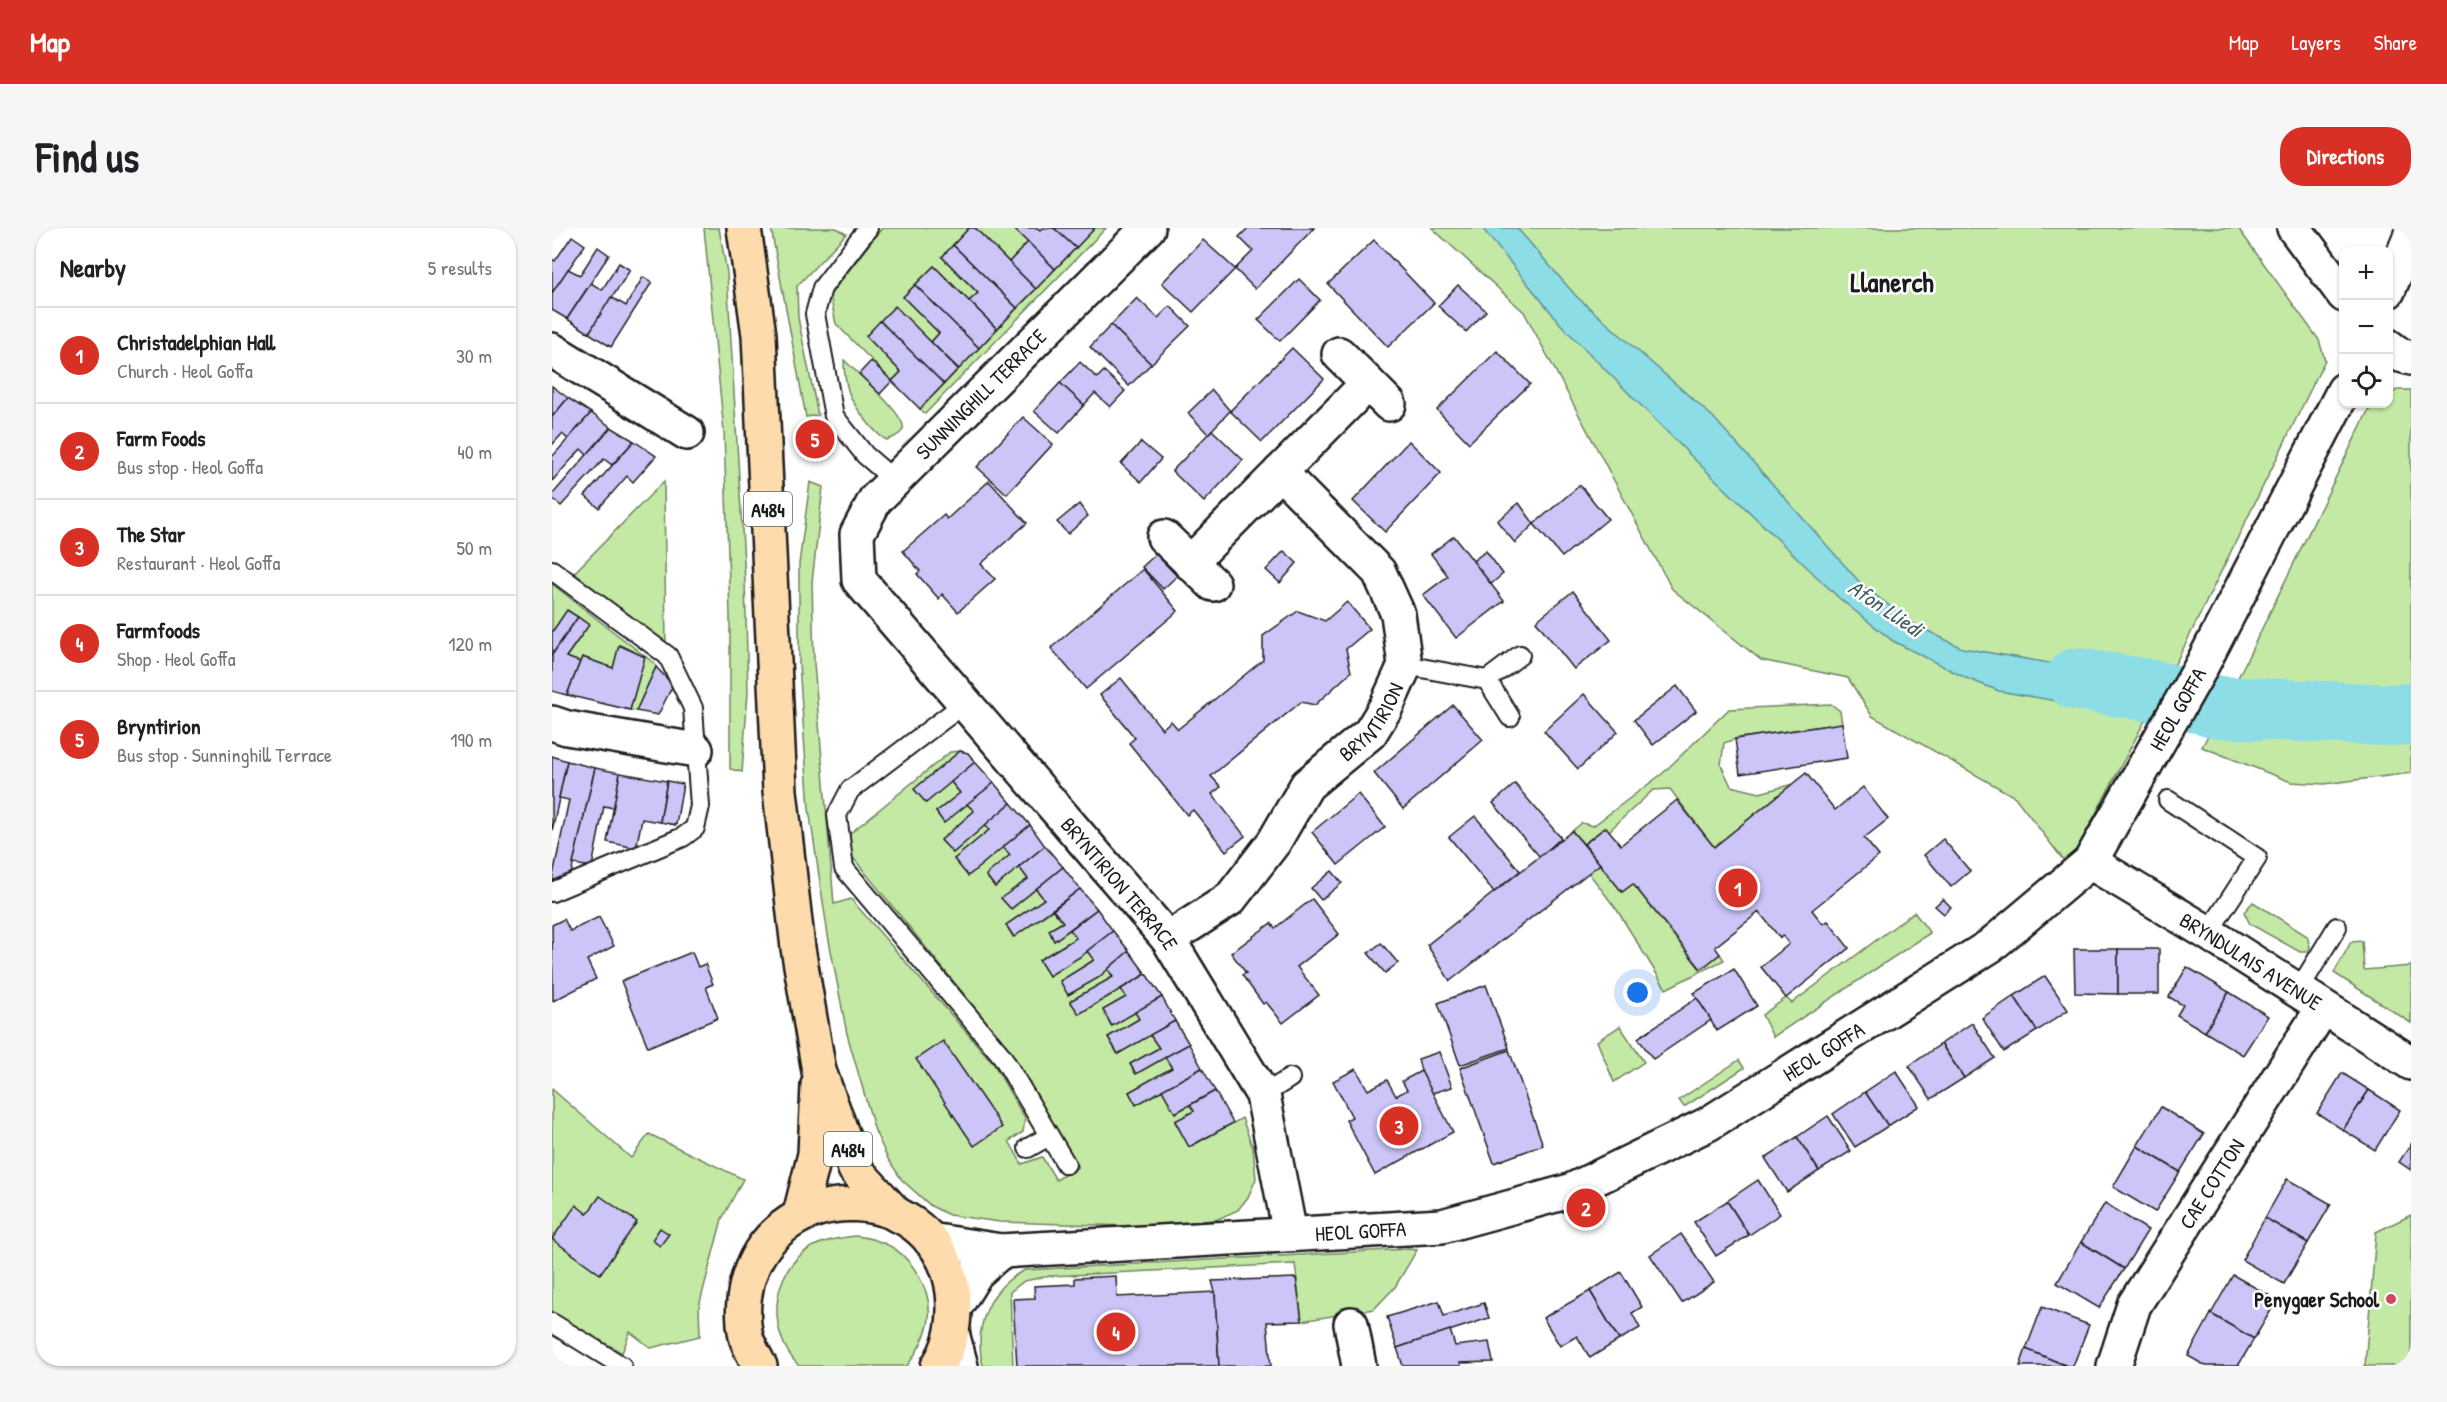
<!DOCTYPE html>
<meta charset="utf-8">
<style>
:root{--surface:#fff;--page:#f6f6f6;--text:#202124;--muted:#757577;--line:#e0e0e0;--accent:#d93025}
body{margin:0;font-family:"Patrick Hand",sans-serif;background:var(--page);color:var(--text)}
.controls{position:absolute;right:18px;top:18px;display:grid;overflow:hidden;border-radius:12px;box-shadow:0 2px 4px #0004}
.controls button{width:54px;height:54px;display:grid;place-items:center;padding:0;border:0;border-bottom:2px solid var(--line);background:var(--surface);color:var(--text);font:30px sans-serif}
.you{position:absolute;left:1086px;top:765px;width:21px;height:21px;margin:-15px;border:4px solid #fff;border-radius:50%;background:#1a73e8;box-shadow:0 0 0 9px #1a73e833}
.badge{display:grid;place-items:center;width:39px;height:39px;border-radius:50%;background:var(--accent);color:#fff;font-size:20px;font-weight:700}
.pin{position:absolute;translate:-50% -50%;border:3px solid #fff;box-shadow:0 2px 6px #0006}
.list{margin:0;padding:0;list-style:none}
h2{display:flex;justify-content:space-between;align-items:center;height:78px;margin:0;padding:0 24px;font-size:26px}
h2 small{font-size:20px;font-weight:400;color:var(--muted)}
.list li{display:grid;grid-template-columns:39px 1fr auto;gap:18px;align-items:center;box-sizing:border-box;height:96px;padding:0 24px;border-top:2px solid var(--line)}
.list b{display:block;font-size:22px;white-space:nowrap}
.list p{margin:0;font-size:20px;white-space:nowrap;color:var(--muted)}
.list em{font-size:20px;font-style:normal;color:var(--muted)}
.icon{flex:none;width:33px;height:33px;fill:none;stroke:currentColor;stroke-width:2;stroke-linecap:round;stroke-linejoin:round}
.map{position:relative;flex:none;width:1859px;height:1138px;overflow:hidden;border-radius:24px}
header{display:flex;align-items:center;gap:36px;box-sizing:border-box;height:84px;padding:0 30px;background:var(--accent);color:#fff}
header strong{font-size:28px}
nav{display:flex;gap:33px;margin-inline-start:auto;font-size:21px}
.intro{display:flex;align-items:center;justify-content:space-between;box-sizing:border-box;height:144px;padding:0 36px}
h1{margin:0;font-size:42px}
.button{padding:15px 27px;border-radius:24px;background:var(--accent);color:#fff;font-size:21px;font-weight:700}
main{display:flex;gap:36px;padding:0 36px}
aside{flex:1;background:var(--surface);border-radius:24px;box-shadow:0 2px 4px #0004}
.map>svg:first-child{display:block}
</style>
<header>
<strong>Map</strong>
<nav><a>Map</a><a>Layers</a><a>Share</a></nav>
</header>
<div class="intro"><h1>Find us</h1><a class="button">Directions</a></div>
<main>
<aside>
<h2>Nearby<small>5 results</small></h2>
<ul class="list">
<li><span class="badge">1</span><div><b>Christadelphian Hall</b><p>Church · Heol Goffa</p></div><em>30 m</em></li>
<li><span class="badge">2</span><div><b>Farm Foods</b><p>Bus stop · Heol Goffa</p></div><em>40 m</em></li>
<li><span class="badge">3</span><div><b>The Star</b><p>Restaurant · Heol Goffa</p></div><em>50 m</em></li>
<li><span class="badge">4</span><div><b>Farmfoods</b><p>Shop · Heol Goffa</p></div><em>120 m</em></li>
<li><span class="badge">5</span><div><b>Bryntirion</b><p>Bus stop · Sunninghill Terrace</p></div><em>190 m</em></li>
</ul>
</aside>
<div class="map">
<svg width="1859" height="1138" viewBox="0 0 1859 1138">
<rect width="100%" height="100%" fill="#fff"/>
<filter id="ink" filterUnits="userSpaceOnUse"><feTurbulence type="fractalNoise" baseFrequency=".0167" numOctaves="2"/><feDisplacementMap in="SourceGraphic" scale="12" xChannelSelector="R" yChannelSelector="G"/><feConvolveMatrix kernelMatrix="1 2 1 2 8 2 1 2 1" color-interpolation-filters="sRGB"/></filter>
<g filter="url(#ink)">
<g fill="#c3e9a4" stroke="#708260" stroke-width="1.5">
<polygon points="152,0 167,0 175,45 193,352 196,464 190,544 178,541 178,387 172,204"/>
<polygon points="219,0 284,0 294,6 245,58 246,90 266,187 254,189"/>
<polygon points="330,0 417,0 390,29 426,65 417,73 382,38 351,69 387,105 379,114 343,79 314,108 349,144 340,153 284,96 278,67"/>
<polygon points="423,0 461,0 476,14 457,34"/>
<polygon points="543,0 554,0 373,186 368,181"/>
<polygon points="880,0 1686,0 1767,112 1773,132 1633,417 1516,638 1463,569 1320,488 1296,450 1209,432 1120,361 972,84"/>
<path d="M292 132C302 142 355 188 351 201 349 207 341 210 335 212 324 208 301 177 297 165 293 154 292 143 292 132Z"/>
<polygon points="1845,162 1859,162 1859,470 1680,462 1816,183 1824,176 1836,176 1837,166"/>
<polygon points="112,253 114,417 22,345"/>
<polygon points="258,254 271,259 260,354 262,435 282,676 299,671 441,835 473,891 471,904 457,913 470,936 490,929 504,952 526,939 458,823 298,626 296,607 398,524 408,523 363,561 399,554 408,565 384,584 392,595 415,576 422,583 389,612 401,625 433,597 437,602 402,631 416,648 451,619 458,627 434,648 443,659 467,639 476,651 450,670 459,681 484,661 492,671 454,697 461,709 501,682 511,694 497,702 502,712 518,702 524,710 487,732 497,747 535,723 542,732 509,753 516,767 546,750 556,741 561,749 519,773 527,785 569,761 574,769 551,782 559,798 583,784 587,791 556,809 565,825 598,807 607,820 578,836 583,845 613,829 620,840 577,864 584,876 610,862 623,885 638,877 642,883 623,894 638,919 690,890 701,920 704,951 696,969 686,982 666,991 609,999 448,994 397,987 379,978 350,952 336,931 323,903 295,806 276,707 257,581 247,435 247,336"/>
<polygon points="0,356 103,436 104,439 84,483 78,482 92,429 68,418 61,440 31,429 28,434 14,429 37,397 26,389 0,404"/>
<polygon points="1279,476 1288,483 1290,495 1183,511 1172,515 1169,537 1179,558 1208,565 1241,556 1162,619 1118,561 1101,562 1057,603 1053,599 1032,616 1020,603 1030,595 1041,598 1111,545 1177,481"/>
<polygon points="1664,492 1720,502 1859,508 1859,545 1772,556 1739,554 1650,519"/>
<polygon points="1048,636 1070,664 1081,656 1148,741 1168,726 1172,732 1114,761 1065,682 1036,644"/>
<polygon points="1701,674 1755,708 1758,719 1756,724 1748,724 1698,696 1692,684"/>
<polygon points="1362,684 1378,705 1221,809 1210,787 1234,770 1240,775"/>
<polygon points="1810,713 1812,742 1859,738 1859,795 1782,745 1799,714"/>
<polygon points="1068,798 1092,834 1062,854 1045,813"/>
<polygon points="1187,832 1192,840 1132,879 1127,872"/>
<polygon points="0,861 79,930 97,906 191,951 170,991 147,1078 148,1108 99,1120 78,1104 70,1125 0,1084"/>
<polygon points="1859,987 1859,1138 1813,1138 1824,1004"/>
<path d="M303 1008C310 1009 319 1010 326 1013 358 1023 383 1063 376 1097 372 1113 364 1125 355 1138H247C215 1106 217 1045 258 1020 273 1012 287 1010 303 1008Z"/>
<path d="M855 1021 865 1022 843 1059 822 1081 750 1093 743 1036 498 1048 472 1053 458 1064 461 1138H431C421 1100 437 1059 473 1042Z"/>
</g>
<g fill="#8cdde6" stroke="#5f9095" stroke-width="1.5">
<polygon points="930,0 965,0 1024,68 1161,189 1311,358 1362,396 1410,420 1613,455 1595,489 1447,463 1414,450 1341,413 1288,371 1141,230 1011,99"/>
<polygon points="1680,462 1859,470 1859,508 1720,502 1664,492"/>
</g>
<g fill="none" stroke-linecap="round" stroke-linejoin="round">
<polyline stroke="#8cdde6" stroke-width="62" points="1524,451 1596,462 1667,479 1834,487 1859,486"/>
</g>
<g fill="#cbc5f8" stroke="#1c1c1c" stroke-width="1.5">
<polygon points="0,0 8,3 0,15"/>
<polygon points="417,0 423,0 484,61 465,80 401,17"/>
<polygon points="461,0 486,0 488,2 491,0 502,0 524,20 503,41"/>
<polygon points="502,0 542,0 542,1 524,20"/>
<polygon points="696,0 762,0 703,61 683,41 701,23 687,9"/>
<polygon points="20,8 33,17 0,65 0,31 3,33"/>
<polygon points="651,12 683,41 641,84 610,55"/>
<polygon points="822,12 882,75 836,119 776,56"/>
<polygon points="476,14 503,41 484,61 457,34"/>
<polygon points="401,17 465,80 445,101 417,73 426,65 390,29"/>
<polygon points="46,19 57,27 15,91 0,82 0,65 16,41 28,47"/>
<polygon points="67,35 78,42 37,105 15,91 39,55 50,62"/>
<polygon points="382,38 445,101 427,120 363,57"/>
<polygon points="91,49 100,54 59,119 37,105 59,69 74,78"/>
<polygon points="747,51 768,72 728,113 706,92"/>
<polygon points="363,57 427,120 407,141 379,114 387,105 351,69"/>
<polygon points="906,57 934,83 914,104 886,78"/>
<polygon points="585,70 606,90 618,78 638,98 599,136 559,97"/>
<polygon points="343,78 406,141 392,156 328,93"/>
<polygon points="328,93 392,156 368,181 340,153 349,144 314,108"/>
<polygon points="559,97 599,136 577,158 538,119"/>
<polygon points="740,120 772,151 710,214 678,183"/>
<polygon points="945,123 978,156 917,215 885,182"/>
<polygon points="319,133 340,153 328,166 307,146"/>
<polygon points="528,134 545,150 552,143 573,163 558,179 543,165 532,177 508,155"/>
<polygon points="508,155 532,177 507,205 482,183"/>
<polygon points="0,158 16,170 0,189"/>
<polygon points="660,162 678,183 656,206 636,185"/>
<polygon points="16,170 39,185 16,211 10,206 0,217 0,189"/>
<polygon points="39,185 59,199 35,227 29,221 0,253 0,229"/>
<polygon points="471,189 501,216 455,266 425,239"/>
<polygon points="59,199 82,213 60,237 52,231 9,278 0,270 0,267"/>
<polygon points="660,202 691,232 652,274 620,243"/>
<polygon points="82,213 104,228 81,254 75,248 47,280 33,268"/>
<polygon points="857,213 889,245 833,304 801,273"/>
<polygon points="589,214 609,231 589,254 569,236"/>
<polygon points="437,253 475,295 429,336 443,351 406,384 390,366 387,371 365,346 368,343 351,323 392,287 395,291"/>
<polygon points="1028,257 1056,291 1010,329 982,296"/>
<polygon points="967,275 982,296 963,315 945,293"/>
<polygon points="527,276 536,288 516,306 505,294"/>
<polygon points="902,308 952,373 904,410 871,367 896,348 879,326"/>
<polygon points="732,323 745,335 728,355 714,342"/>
<polygon points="934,323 951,346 939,356 921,333"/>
<polygon points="604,326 625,348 611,361 590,339"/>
<polygon points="591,341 626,383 534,461 499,420"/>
<polygon points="1021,363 1059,412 1022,441 984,393"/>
<polygon points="795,374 818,401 794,421 799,444 763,477 749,474 659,548 669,559 660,566 693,608 674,623 641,582 635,587 577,515 583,510 548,467 569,450 610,501 619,493 626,501 711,432 711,408 746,383 773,393"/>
<polygon points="15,382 26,389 0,427 0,404"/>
<polygon points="26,389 37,397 14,429 28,434 15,467 0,463 0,427"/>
<polygon points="67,417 93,429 78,482 15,467 30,429 61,440"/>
<polygon points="104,439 121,457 106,487 84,483"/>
<polygon points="1125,458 1144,483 1101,517 1082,492"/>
<polygon points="1032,466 1066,504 1026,541 992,503"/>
<polygon points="901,477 931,512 851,581 822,545"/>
<polygon points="1290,495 1295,530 1188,546 1183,511"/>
<polygon points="408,523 416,525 423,534 374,575 362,561"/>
<polygon points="0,528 15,533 0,603"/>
<polygon points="15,533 43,540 17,655 0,652 17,572 7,570"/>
<polygon points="423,534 442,555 392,595 384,584 408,565 399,554"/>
<polygon points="43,540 68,545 62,580 52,578 40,639 21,636"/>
<polygon points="68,545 115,553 108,594 90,591 84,620 55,614"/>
<polygon points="1254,545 1283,582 1311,559 1336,591 1312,610 1327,628 1260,682 1271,696 1276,693 1297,720 1234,770 1209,739 1237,716 1231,708 1228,710 1207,684 1163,719 1168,726 1149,741 1081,656 1070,664 1032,616 1054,599 1069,617 1125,572 1162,619"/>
<polygon points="115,553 131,556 124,597 108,594"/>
<polygon points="442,555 459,575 401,625 389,612 422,583 415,576"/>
<polygon points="963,556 1009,610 988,629 941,575"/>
<polygon points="806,566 833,599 786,637 760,604"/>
<polygon points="459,575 478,597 416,648 402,631 437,602 433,597"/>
<polygon points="923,588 968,643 942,664 897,609"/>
<polygon points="478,597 493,618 443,659 434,647 458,627 451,619"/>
<polygon points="1020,603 1048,636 898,753 875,717"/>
<polygon points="1391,611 1418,643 1399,659 1372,627"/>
<polygon points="493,618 511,639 459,681 449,670 476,651 467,639"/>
<polygon points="511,639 528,661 462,709 454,697 492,671 484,661"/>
<polygon points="780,643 790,655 769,672 759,660"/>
<polygon points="528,661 545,681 502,713 497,702 511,694 501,682"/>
<polygon points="760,671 787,706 745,739 767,767 731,795 714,774 711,776 690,747 694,745 679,725 719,695 723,700"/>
<polygon points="1391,671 1399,679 1392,686 1383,678"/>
<polygon points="545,681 561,703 531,727 497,748 487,732 524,710 518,702"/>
<polygon points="47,689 62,718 35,732 44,751 1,773 0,697 12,691 18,703"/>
<polygon points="561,703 577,723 546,750 516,767 508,753 542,732 535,723"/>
<polygon points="829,715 846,735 833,745 816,725"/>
<polygon points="1522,721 1566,721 1566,766 1523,765"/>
<rect x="1566" y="721" width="41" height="45"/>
<polygon points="577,723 594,746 527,786 518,773 561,749 556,741"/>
<polygon points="140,724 146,739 153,736 161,756 154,759 166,790 96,819 69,753"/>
<polygon points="1635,739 1677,764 1653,804 1625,787 1631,777 1617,769"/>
<polygon points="1182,741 1205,778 1165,803 1142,765"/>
<polygon points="594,746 610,769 560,798 551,782 574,769 569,761"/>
<polygon points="1493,748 1516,782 1485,803 1462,768"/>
<polygon points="934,757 957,820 908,837 886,775"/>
<polygon points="1677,764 1716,788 1691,827 1653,804"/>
<polygon points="1462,768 1485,803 1452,824 1430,790"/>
<polygon points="610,769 623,793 566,826 556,809 587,791 583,784"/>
<polygon points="1145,770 1159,792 1101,831 1086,810"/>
<polygon points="623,793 637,816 584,846 578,836 607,820 598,807"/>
<polygon points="1420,795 1443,830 1412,850 1389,816"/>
<polygon points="391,813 450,899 422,918 364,831"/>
<polygon points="637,816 650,840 584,877 577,864 620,840 613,829"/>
<polygon points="1389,816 1412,850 1379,871 1357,838"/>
<polygon points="957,822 991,917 942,935 908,840"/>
<polygon points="887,824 900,859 880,865 869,843 866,831"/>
<polygon points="650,840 663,863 623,885 610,862"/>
<polygon points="804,841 816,862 835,852 844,868 855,862 850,853 869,843 901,904 823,947 794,892 800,889 781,853"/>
<polygon points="1344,843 1367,878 1336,898 1313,864"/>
<polygon points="1790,845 1817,862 1791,902 1765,885"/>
<polygon points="1817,862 1848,882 1823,922 1791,902"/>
<polygon points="663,863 681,895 637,919 623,893 642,883 638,877"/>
<polygon points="1313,864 1336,898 1303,919 1281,886"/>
<polygon points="1609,879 1652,906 1628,944 1585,918"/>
<polygon points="1276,888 1299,923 1267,943 1245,909"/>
<polygon points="1245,909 1267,943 1235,964 1213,930"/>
<polygon points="1859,916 1859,942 1847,934"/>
<polygon points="1585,918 1628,944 1603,984 1561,959"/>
<polygon points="1735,951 1779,976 1756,1015 1713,990"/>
<polygon points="1206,952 1228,986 1197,1007 1175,973"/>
<polygon points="48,968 85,994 48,1046 0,1011 24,977 35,986"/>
<polygon points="1175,973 1197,1007 1164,1028 1142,994"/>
<polygon points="1553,975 1596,1002 1572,1041 1529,1014"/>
<polygon points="1713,990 1756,1015 1732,1056 1690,1032"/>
<polygon points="108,1000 117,1006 108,1018 100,1012"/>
<polygon points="1129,1006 1162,1054 1130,1075 1098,1027"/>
<polygon points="1529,1014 1572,1041 1547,1080 1505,1055"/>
<polygon points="1069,1044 1090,1079 1080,1085 1088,1100 1067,1112 1038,1063"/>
<polygon points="1681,1047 1725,1072 1702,1111 1659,1086"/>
<polygon points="564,1048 565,1069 663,1064 667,1138 465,1138 461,1071 483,1070 482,1058 523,1056 523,1050"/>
<polygon points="744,1050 750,1093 715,1094 719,1138 667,1138 663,1064 660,1053"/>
<polygon points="1038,1063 1067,1112 1038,1130 1025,1108 1008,1118 991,1090"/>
<polygon points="887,1073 892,1088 932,1075 937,1090 845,1120 835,1089"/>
<polygon points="1490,1079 1537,1097 1521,1138 1515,1138 1474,1121"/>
<polygon points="1659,1086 1702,1111 1686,1138 1654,1138 1636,1128"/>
<polygon points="898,1102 903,1118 937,1114 941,1134 908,1135 909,1138 851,1138 845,1120"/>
<polygon points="1474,1121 1515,1138 1468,1138"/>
</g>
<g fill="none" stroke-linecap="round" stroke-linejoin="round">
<defs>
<g id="lane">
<polyline points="316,0 270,60 263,86 282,188 313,227 342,252"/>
<polyline points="0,342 116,428 141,480 148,578 143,600 131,609 0,664"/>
<polyline points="853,437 935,452"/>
<polyline points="413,475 298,562 285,587 292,640 450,828 514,936"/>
<polyline points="958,489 935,452 968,427"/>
<polyline points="1616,572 1705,630 1656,705"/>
<polyline points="1746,763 1785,699"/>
<polyline points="711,867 738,850"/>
<polyline points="476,920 497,908"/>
<polyline points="0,1095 70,1138"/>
</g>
<g id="street">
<path id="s1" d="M596 0 323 272 305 306 307 352 616 711 711 867 738 1006"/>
<polyline points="1742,0 1792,67"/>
<polyline points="1836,118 1848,127 1859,130"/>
<polyline points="0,122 135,205"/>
<polyline points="787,126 837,176"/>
<polyline points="612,309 661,356"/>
<polyline points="638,335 816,155"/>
<polyline points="0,495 15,500 144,522"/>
<path id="s2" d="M1538 634 1656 705 1859 835"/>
<path id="s3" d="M616 711 678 671 722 614 755 557 818 505 834 479 853 437 846 386 827 344 728 244"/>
<polyline points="799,1096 807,1138"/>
<path id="s4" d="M1562 1138 1582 1077 1771 780"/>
</g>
<g id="secondary">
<polyline points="1836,63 1859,7"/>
<path id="s5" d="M378 1012 449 1023 890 998 1018 963 1156 896 1438 718 1538 634 1648 441 1792 162"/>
<polyline points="403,1079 424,1045 449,1023"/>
<polyline points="400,1105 409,1138"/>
</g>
<g id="primary">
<polyline points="192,0 207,107 228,563 246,720 267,843 303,941 345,987"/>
<polyline points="248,986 263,926 266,857"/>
<path d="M208 1138C203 1129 197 1119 194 1109 190 1091 191 1072 195 1055 224 945 387 953 401 1064 404 1090 401 1115 386 1138"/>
</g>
</defs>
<use href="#lane" stroke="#1c1c1c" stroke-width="22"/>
<use href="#street" stroke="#1c1c1c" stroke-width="38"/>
<use href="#secondary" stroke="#1c1c1c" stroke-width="38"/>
<use href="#primary" stroke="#1c1c1c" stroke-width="38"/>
<use href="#lane" stroke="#fff" stroke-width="18"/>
<use href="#street" stroke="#fff" stroke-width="33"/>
<use href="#secondary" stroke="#fff" stroke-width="33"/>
<use href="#primary" stroke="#fedbac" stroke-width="33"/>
</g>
</g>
<circle fill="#d1495b" stroke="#fff" stroke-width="2" cx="1839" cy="1071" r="6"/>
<g text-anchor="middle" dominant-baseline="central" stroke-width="5" stroke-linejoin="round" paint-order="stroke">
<g fill="#fff" stroke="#606060" stroke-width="1.5">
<rect x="192" y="264" width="48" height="34" rx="4.5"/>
<rect x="272" y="904" width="48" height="34" rx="4.5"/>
</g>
<g font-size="20" font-weight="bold" fill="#1c1c1c">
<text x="216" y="281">A484</text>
<text x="296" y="921">A484</text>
</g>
<g font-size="21" fill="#1c1c1c" stroke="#fff">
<text transform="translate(429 166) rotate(-45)">SUNNINGHILL TERRACE</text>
<text stroke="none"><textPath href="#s5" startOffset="1440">HEOL GOFFA</textPath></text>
<text stroke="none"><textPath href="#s3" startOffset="303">BRYNTIRION</textPath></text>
<text stroke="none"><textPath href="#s1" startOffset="870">BRYNTIRION TERRACE</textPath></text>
<text stroke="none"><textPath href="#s2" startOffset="189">BRYNDULAIS AVENUE</textPath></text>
<text stroke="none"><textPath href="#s5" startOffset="936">HEOL GOFFA</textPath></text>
<text stroke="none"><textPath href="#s4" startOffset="208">CAE COTTON</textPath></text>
<text stroke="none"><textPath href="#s5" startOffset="432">HEOL GOFFA</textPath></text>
</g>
<g font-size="21" font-weight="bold" fill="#1c1c1c" stroke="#fff" text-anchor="end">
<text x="1827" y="1071">Penygaer School</text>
</g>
<g font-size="22" font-style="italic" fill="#436063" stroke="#fff">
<text transform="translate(1334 380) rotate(34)">Afon Lliedi</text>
</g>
<g font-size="27" font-weight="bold" fill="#1c1c1c" stroke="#fff">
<text x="1340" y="54">Llanerch</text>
</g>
</g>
</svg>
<div class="controls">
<button>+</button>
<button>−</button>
<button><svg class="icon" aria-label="locate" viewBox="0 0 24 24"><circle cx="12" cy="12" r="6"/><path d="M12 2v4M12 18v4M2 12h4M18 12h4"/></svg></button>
</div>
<div class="you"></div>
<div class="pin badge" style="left:1186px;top:660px">1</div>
<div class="pin badge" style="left:1034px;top:980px">2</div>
<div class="pin badge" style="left:847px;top:898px">3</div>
<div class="pin badge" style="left:564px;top:1104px">4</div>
<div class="pin badge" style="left:263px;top:211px">5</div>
</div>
</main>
